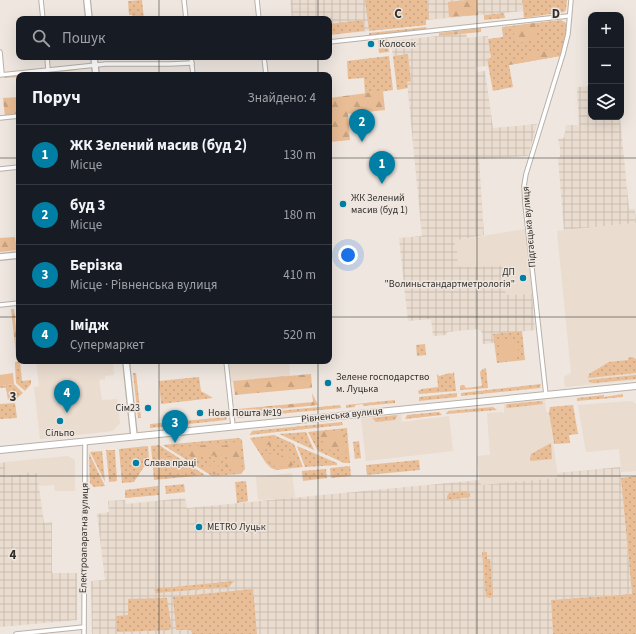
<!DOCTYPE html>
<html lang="uk">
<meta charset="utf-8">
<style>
:root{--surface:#171b24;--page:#242831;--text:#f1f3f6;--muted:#9ea1a6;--line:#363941;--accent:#007ea4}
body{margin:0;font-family:"Source Sans 3",sans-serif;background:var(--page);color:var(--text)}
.controls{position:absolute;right:12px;top:12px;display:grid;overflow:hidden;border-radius:8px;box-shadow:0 4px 16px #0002}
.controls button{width:36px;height:36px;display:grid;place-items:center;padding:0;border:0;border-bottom:1px solid var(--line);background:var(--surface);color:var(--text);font:20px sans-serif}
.you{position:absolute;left:348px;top:255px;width:14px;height:14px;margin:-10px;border:3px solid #fff;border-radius:50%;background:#1a73e8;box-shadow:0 0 0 6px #1a73e833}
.badge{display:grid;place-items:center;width:26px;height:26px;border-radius:50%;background:var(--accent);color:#fff;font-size:13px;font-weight:700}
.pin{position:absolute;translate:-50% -33px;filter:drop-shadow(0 1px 2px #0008)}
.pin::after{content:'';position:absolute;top:21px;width:14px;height:12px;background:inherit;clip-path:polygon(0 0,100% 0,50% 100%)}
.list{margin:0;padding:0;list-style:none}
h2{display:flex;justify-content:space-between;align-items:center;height:52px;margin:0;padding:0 16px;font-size:17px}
h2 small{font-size:13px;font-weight:400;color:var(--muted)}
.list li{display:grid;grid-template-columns:26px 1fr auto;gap:12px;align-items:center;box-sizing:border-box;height:60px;padding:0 16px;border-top:1px solid var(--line)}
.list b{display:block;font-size:15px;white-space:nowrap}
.list p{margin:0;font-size:13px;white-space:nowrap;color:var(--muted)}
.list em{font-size:13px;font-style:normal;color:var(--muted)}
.icon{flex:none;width:22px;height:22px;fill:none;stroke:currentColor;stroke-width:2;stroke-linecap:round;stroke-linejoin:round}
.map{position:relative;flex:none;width:636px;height:634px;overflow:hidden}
.search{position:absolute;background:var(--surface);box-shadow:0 4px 16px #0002;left:16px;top:16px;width:316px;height:44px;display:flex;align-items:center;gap:10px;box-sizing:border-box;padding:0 14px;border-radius:8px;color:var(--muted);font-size:15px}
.panel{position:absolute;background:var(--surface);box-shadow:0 4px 16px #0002;left:16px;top:72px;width:316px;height:292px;border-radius:8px}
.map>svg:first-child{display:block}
</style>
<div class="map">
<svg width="636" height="634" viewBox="0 0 636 634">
<defs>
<pattern id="industrial-grid" width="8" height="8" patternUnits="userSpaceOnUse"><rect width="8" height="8" fill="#eadccf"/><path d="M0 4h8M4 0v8" fill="none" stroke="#c9bdb2"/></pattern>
<pattern id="grass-dots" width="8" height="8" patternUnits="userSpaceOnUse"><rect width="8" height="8" fill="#e9bd96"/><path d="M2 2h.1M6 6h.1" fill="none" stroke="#c8a381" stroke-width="1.8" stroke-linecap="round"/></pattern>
<pattern id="forest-firs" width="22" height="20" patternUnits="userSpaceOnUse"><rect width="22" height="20" fill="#e9bd96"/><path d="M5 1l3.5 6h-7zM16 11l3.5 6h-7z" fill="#c8a381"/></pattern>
</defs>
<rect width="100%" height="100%" fill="#eee6df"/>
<g fill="#eadccf">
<polygon points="636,223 636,380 565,387 564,377 571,373 557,231"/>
<polygon points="525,229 532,294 506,295 503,266 458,267 457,248 453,241"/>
<polygon points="36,361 113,361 114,375 105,376 105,379 99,380 102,400 117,399 120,423 113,431 40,439 34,387 39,386"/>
<polygon points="229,361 289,361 290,376 231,382"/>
<polygon points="545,400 546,412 549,412 558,478 480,485 477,456 490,455 487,413 502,412 504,414 504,404"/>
<polygon points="632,401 636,404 636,471 621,472 619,449 586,452 578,405"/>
<polygon points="401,414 402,422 449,416 453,451 366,461 361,419"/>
<polygon points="68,456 75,460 75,491 55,491 54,485 39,486 37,473 5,476 5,462"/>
<polygon points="292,473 295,498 258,500 256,477"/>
</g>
<g fill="url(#industrial-grid)">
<polygon points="290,0 522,0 523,11 426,20 426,25 329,35 329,19 292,19"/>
<polygon points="466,33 467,38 488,36 491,58 487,59 488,66 476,67 477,72 485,71 493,128 537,124 528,156 479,159 484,235 453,241 457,248 458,267 503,266 506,295 532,294 535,330 494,334 494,343 483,344 482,332 477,329 447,332 447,335 433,336 431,319 408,321 399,238 422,236 407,82 411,81 408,54 393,56 391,41"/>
<polygon points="591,86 591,117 620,117 629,209 635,209 636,223 564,230 558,158 560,157 560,148 558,139 564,138 566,125 579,125 577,87"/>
<polygon points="5,462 5,476 26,474 29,472 29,473 37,473 44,523 52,522 52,573 77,573 77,620 0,627 0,463"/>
<polygon points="620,467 632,594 551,600 553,634 92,634 91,581 105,580 97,514 109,512 108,501 125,500 126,504 185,498 187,508 480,480 481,485 557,478 557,473"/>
</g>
<g fill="url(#grass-dots)">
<polygon points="142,0 144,19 132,19 132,15 129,15 128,1"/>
<polygon points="365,0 427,0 429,19 426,20 426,25 369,31"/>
<polygon points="522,0 567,0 566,10 564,12 524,18"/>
<polygon points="504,13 505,18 484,20 484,15"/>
<polygon points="363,20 364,31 329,35 329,24"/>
<polygon points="561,20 566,23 566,34 560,56 509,65 513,87 493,91 487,59 491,58 488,39 503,37 502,27"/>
<polygon points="426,27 427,30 369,36 369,33"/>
<polygon points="387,39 389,52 379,53 378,40"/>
<polygon points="408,54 411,81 407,82 408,88 397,90 393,56"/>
<polygon points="389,56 393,90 365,94 364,78 348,79 347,61"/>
<polygon points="77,69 77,70 33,75 19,75 19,77 4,78 4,76"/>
<polygon points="522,331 525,360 497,363 493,334"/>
<polygon points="425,344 426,355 417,356 416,345"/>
<polygon points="632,357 636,359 636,373 588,378 589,374 609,362 628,360 628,358"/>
<polygon points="20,361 22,381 31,380 31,384 25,391 16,383 15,366 15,362"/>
<polygon points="486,368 488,388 460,390 460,386 462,385 464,385 466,388 482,386 480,372 483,369"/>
<polygon points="454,372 456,391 419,394 418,391 422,389 438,387 437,374 439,376 450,373 452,374"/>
<polygon points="133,373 136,373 141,418 138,418"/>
<polygon points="636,375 636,379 594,383 590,382 588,380"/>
<polygon points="199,377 201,391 213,398 161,404 159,381"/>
<polygon points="14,384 23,393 16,399 8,400 6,388 0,388 0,386"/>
<polygon points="541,384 540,388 461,396 461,393"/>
<polygon points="457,393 457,397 419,401 419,397"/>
<polygon points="623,394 623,397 577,401 577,398 604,395 604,397"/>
<polygon points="395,400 395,403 363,406 363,404 355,405 355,407 346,408 346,405"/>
<polygon points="542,401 543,404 507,408 506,407 507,404"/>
<polygon points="15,403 17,418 0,419 0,404"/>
<polygon points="340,405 341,408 237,418 237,415"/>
<polygon points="573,405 578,434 569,435 570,443 554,444 549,412 550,407"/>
<polygon points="493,407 497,410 446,414 448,411"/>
<polygon points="439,412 442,415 405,419 407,415"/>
<polygon points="397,415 397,417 395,420 376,422 372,418"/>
<polygon points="226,417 227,419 226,420 150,428 150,424"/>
<polygon points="342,422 343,425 250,435 252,431"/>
<polygon points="347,428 350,463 344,463 318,451 308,432"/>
<polygon points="306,432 314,450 279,434"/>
<polygon points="274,435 294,444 303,467 276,470 271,468 266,463 250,438"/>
<polygon points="239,438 242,440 245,469 241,474 212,476 163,445"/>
<polygon points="359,441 361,458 355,459 353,442"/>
<polygon points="551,443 552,459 530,461 531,454"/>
<polygon points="159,445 205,475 154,480 151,446"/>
<polygon points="148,446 149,459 134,482 122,483 119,449"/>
<polygon points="297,446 337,463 337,465 305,467"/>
<polygon points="106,450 115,450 117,481 109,482"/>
<polygon points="102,451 105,482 90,452"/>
<polygon points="89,453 105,486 94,487 90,483"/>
<polygon points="419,460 420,470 367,475 366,465"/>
<polygon points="350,466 351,476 331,478 330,468"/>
<polygon points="326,469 327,478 303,481 302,471"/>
<polygon points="636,476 636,634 553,634 551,600 632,594 621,478"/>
<polygon points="246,481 248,501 237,503 235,482"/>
<polygon points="184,484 185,492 166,494 165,486"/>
<polygon points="158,486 159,495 125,498 125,490"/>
<polygon points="465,491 470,494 470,497 447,500 447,496 449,493"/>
<polygon points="482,552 487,552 487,559 490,559 493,593 493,596 490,598 486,597"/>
<polygon points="234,581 229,587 156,593 154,589"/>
<polygon points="253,589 257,634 192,634 191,630 176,630 173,597"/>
<polygon points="167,598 171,625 170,630 117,632 116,616 128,615 128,599"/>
</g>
<g fill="url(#forest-firs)">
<polygon points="466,0 477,0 478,15 449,17 448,2"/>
<polygon points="535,23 537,40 515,43 513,26"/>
<polygon points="481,28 481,32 439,36 439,33"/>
<polygon points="551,49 560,56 509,65 508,61 529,58 528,53"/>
<polygon points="383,91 385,110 348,114 350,140 329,142 329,98"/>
<polygon points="19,97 19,115 5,117 3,98"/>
<polygon points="15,237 17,250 0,252 0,238"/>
<polygon points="11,309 14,309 19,355 16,355"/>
<polygon points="311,374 312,388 235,395 233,381"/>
<polygon points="312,393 318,405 239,413 238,409 313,402"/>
<polygon points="324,431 329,432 331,434 335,434 339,431 345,435 345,441 342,444 346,447 347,451 342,455 340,454 341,448 338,448 332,452 329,449 322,448 320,444 324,441 320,440 319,437 321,433"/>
<polygon points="257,438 274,438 277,439 277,442 272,445 265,445 266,449 264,452 259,449 260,444 257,444 254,441"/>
<polygon points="236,442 240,444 241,449 240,454 242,456 240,461 242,466 240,470 237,472 232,468 228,471 226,468 226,461 229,459 232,462 234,461 233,458 222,456 218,459 216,459 214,455 207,457 202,455 199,459 193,459 190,456 182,454 181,451 183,447 215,444 224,446 229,443"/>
<polygon points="161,450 164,452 164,457 170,456 176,460 174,463 162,466 166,473 165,475 162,476 160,474 161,471 156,471 155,467 158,464 157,461 162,457 155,453 156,451"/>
<path d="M284 453H289L290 455 289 458 292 457 294 458 293 462 294 464 292 466C282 467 271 469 265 458L266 454H271L275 457H281Z"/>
<path d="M213 462H215L219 465 218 467 221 471C215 478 210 472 204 470V468L211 465Z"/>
<polygon points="185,465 189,466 195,472 193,474 187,474 182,471 176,475 173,475 170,472 177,466"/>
</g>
<g fill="#e9bd96">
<polygon points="517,339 519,355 514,356 515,360 501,362 499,341"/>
<polygon points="13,373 14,384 0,386 0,375"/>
</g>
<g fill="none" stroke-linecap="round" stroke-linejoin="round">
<defs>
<g id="street">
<polyline points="41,0 43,19"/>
<polyline points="184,0 186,19"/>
<polyline points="257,0 259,19"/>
<polyline points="329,42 568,16"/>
<polyline points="0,52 2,74"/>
<polyline points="47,57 48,70"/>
<polyline points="191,57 193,75"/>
<polyline points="264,57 266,75"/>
<polyline points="0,75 106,64 170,64 192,63"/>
<polyline points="0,118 19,116"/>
<polyline points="0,169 19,167"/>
<polyline points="0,305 19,303"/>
<polyline points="226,361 233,426"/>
<polyline points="546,395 525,204 524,186 526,174 563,54 568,34 571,0"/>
<polyline points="16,634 84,627"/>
<polyline points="84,634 85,441"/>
</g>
<g id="secondary">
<polyline points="87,0 89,19"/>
<polyline points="94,57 96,75"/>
<polyline points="0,257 19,255"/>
<polyline points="126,361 134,436"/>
</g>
<polyline id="primary" points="0,450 636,386"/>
</defs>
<use href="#street" stroke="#b8b1aa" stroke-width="5.5"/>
<use href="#secondary" stroke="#b8b1aa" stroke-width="8"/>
<use href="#primary" stroke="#b8b1aa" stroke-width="8"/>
<use href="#street" stroke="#fff" stroke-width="3.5"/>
<use href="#secondary" stroke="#fff" stroke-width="5.5"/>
<use href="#primary" stroke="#fff" stroke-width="6"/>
</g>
<path fill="none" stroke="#322f2c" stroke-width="1" stroke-opacity="0.55" d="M159 0V19M318 0V19M477 0V634M159 57V75M318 57V75M0 158H19M329 158H636M0 317H19M329 317H636M159 361V634M318 361V634M0 476H636"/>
<g fill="#007ea4" stroke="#eee6df" stroke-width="1.5">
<circle cx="371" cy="44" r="4"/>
<circle cx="343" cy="204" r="4"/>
<circle cx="523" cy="278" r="4"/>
<circle cx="328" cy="383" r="4"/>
<circle cx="148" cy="408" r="4"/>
<circle cx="200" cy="413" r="4"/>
<circle cx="60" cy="421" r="4"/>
<circle cx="136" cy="463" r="4"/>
<circle cx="199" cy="527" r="4"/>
</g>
<g text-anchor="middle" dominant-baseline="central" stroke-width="3" stroke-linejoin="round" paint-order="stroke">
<g font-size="10" fill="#322f2c" stroke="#eee6df" text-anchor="start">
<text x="379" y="44">Колосок</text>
<text x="351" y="198">ЖК Зелений<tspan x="351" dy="12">масив (буд 1)</tspan></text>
<text x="515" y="272" text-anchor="end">ДП<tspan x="515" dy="12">"Волиньстандартметрологія"</tspan></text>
<text x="336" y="377">Зелене господарство<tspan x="336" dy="12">м. Луцька</tspan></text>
<text x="140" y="408" text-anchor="end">Сім23</text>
<text x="208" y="413">Нова Пошта №19</text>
<text x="60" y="433" text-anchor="middle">Сільпо</text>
<text x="144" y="463">Слава праці</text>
<text x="207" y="527">METRO Луцьк</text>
</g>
<g font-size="10" fill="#322f2c" stroke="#eee6df">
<text transform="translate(529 227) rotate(-95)">Підгаєцька вулиця</text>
<text transform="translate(342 415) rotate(-6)">Рівненська вулиця</text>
<text transform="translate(84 538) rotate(-89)">Електроапаратна вулиця</text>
</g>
</g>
<g font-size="13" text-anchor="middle" font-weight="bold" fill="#322f2c" stroke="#eee6df" stroke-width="3" stroke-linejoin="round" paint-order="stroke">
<text x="398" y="18">C</text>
<text x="556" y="18">D</text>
<text x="13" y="401">3</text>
<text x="13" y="559">4</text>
</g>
</svg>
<div class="controls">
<button>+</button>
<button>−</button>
<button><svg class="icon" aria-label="layers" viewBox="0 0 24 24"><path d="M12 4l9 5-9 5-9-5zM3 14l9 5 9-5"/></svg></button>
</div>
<div class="you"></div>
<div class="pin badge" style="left:382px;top:184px">1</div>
<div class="pin badge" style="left:362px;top:142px">2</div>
<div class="pin badge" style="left:175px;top:443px">3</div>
<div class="pin badge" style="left:67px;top:413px">4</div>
<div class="search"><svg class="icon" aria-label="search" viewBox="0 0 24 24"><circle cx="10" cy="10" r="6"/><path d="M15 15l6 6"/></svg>Пошук</div>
<section class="panel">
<h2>Поруч<small>Знайдено: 4</small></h2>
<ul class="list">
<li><span class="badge">1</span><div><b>ЖК Зелений масив (буд 2)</b><p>Місце</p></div><em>130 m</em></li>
<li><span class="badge">2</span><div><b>буд 3</b><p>Місце</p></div><em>180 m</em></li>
<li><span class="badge">3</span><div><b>Берізка</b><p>Місце · Рівненська вулиця</p></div><em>410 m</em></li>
<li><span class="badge">4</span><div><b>Імідж</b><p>Супермаркет</p></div><em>520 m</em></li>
</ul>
</section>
</div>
